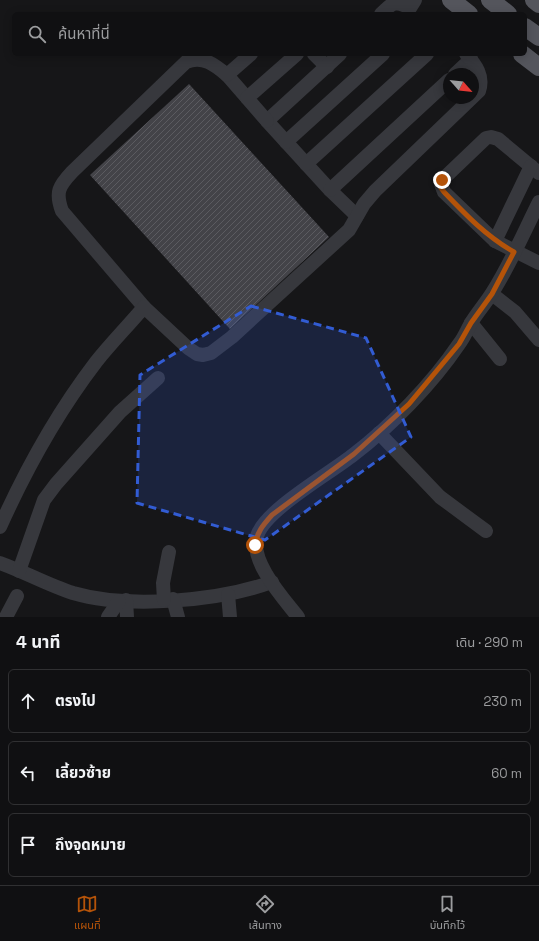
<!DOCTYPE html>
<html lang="th">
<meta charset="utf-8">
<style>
:root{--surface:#101012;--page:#1e1e20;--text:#f1f3f6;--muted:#9c9d9f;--line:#303032;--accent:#b45309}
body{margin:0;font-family:"Space Grotesk","Noto Sans Thai",sans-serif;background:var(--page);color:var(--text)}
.compass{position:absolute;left:443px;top:68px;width:36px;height:36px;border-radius:50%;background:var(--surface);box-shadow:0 2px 10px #0003;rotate:117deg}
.stop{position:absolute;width:12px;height:12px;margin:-9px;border:3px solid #b45309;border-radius:50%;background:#fff}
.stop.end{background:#b45309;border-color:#fff;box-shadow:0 1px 4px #0008}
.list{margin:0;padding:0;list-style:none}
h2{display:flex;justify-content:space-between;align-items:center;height:52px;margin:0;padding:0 16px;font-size:17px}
h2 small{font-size:13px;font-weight:400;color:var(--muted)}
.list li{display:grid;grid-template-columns:26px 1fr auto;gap:12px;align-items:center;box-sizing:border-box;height:64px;margin:0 8px 8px;padding:0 8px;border:1px solid var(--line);border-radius:6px}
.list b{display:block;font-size:15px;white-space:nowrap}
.list em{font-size:13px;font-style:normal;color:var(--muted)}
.icon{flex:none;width:22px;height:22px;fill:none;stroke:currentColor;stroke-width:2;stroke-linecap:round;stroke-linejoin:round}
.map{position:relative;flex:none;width:539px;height:617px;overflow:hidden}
.search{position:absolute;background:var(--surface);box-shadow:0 2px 10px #0003;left:12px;right:12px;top:12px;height:44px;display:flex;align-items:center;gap:10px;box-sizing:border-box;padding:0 14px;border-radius:6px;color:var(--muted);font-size:15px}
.sheet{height:268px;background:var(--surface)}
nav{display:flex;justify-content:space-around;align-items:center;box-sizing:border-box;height:56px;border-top:1px solid var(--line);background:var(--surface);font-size:11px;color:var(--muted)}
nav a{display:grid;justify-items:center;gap:2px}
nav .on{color:var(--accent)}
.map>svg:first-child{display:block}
</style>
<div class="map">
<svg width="539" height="617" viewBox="0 0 539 617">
<defs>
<pattern id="building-hatch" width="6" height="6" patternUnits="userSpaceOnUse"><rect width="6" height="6" fill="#434348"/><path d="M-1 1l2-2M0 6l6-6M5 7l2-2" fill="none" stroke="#5b5b60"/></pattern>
</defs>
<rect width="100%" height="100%" fill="#161618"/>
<polygon fill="url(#building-hatch)" points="189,84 329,237 230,329 90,175"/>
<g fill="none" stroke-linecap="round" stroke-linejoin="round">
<g stroke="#37383d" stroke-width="14">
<path d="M381 14C392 3 395 0 410 8L415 0"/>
<polyline points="314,54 327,67"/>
<polyline points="340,54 267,121 330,190 357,216"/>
<polyline points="455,74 471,59"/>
<polyline points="227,75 247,98"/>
<polyline points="267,121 247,98 297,54"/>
<polyline points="286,142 383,54"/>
<polyline points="306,164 427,54"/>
<polyline points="539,173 498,139 491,137 486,138 442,180 441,184 444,192 495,241 539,263"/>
<polyline points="330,190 449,80"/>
<polyline points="495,241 531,166"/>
<polyline points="492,294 515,312 539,340"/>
<path d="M144 307 62 211C55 192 59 186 72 172L186 62C203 55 215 65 227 75L251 54"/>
<polyline points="471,323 500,359"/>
<polyline points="379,433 440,497 486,531"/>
<path d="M0 527C26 469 57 413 96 362 111 343 128 326 144 307L188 348 197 354 203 355 211 353 232 337 349 230 364 204 375 191 479 91C484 76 476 65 466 54"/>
<path d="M0 563C25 572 48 585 73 593 128 609 219 601 272 582"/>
<polyline points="19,571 44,500 56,484 120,412 158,378"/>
<polyline points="228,594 230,617"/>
<polyline points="173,599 178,617"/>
<polyline points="126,600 127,617"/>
<polyline points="164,600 163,583 169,552"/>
<polyline points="6,617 17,596"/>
<polyline points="108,617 119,601"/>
<path d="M298 617C284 599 249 561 257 536 265 510 329 474 353 455 391 426 432 384 459 344 464 338 467 330 471 323 477 313 485 304 492 293 510 265 524 232 539 202"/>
</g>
<g stroke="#54555c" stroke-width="18">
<polyline points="451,0 469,14"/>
<polyline points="490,0 508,14"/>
<polyline points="534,0 539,4"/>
<polyline points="525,27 539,37"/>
<polyline points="522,54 539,67"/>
</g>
</g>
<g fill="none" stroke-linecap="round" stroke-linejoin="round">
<path stroke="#b45309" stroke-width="5" d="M255 545C257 532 263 525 272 515L354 454 409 404 459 344 471 323 492 294 514 252C486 236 466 215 444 192L441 188 442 180"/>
</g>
<path fill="#325cd3" fill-opacity="0.2" stroke="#325cd3" stroke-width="3" stroke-dasharray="8 5" stroke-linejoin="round" d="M251 306 366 338 411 437 265 540 137 503 140 375Z"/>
</svg>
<svg class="compass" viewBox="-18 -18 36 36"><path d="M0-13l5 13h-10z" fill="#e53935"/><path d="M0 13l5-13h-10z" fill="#9c9d9f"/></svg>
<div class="stop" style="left:255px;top:545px"></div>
<div class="stop end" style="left:442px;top:180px"></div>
<div class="search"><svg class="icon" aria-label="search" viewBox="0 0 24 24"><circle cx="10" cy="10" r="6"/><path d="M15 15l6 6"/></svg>ค้นหาที่นี่</div>
</div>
<section class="sheet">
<h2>4 นาที<small>เดิน · 290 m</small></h2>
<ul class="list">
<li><svg class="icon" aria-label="ahead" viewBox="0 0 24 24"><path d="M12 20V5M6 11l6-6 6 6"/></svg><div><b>ตรงไป</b></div><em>230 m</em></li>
<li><svg class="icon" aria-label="left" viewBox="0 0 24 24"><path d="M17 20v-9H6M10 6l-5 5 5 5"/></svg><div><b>เลี้ยวซ้าย</b></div><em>60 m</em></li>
<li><svg class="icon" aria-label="arrive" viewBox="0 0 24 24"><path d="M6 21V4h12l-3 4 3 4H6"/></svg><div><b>ถึงจุดหมาย</b></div></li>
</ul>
</section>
<nav>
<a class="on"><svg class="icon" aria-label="map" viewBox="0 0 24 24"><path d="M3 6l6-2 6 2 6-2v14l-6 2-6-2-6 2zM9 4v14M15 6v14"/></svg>แผนที่</a>
<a><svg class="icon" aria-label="directions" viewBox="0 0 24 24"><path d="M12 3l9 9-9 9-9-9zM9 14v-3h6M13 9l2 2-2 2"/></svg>เส้นทาง</a>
<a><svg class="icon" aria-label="saved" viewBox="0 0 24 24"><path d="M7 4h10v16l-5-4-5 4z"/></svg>บันทึกไว้</a>
</nav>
